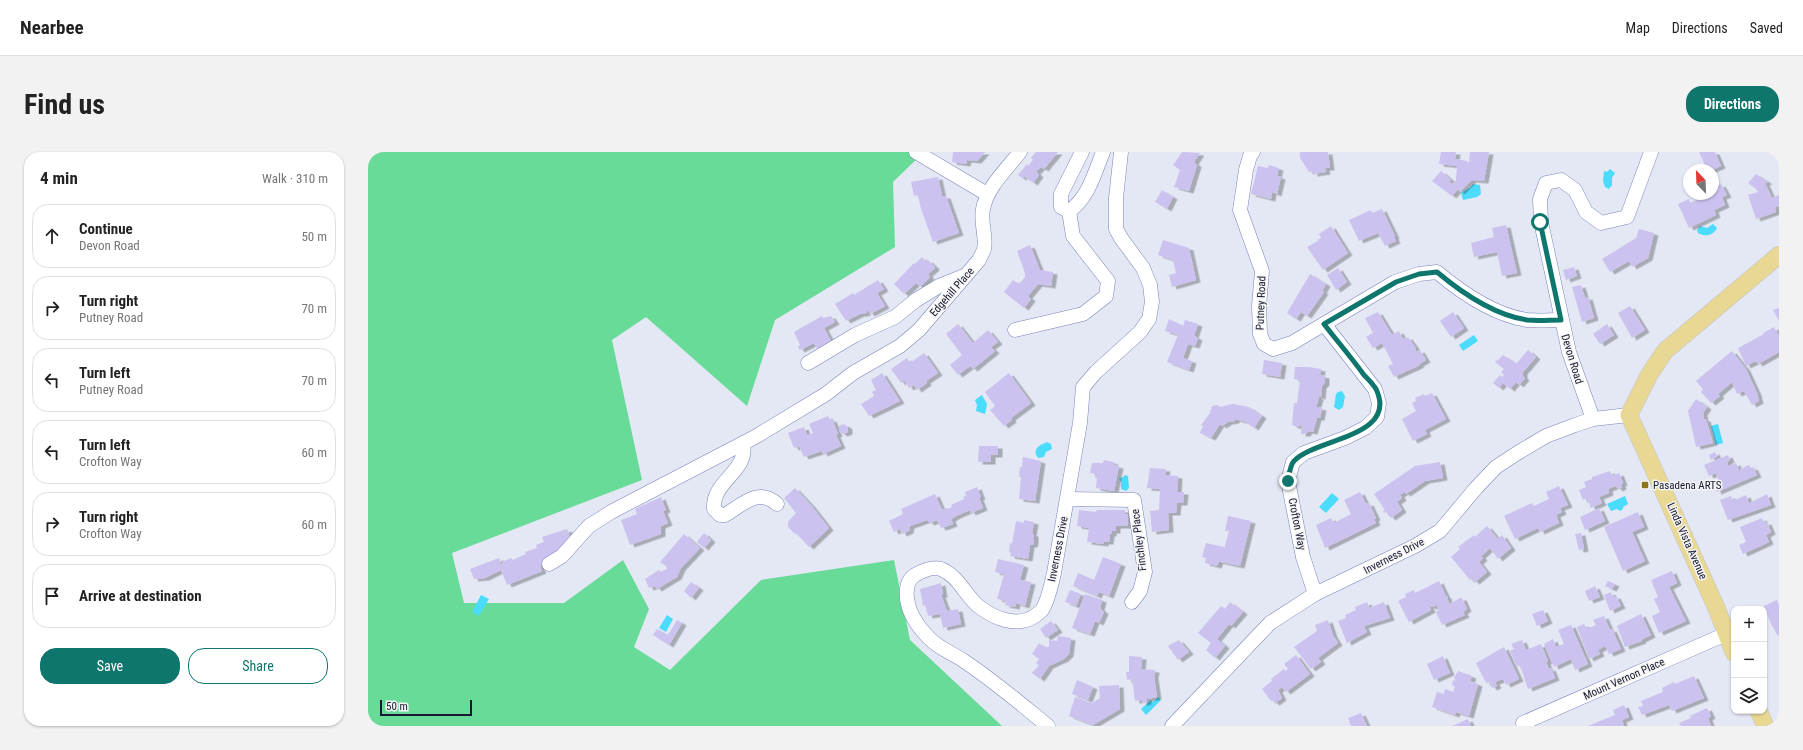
<!DOCTYPE html>
<meta charset="utf-8">
<style>
:root{--surface:#fff;--page:#f2f2f2;--text:#222;--muted:#767676;--line:#e0e0e0;--accent:#0f766e}
body{margin:0;font-family:"Roboto Condensed",sans-serif;background:var(--page);color:var(--text)}
.controls{position:absolute;right:12px;bottom:12px;display:grid;overflow:hidden;border-radius:8px;box-shadow:0 1px 3px #0004}
.controls button{width:36px;height:36px;display:grid;place-items:center;padding:0;border:0;border-bottom:1px solid var(--line);background:var(--surface);color:var(--text);font:20px sans-serif}
.compass{position:absolute;left:1315px;top:12px;width:36px;height:36px;border-radius:50%;background:var(--surface);box-shadow:0 1px 3px #0004;rotate:337deg}
.scale{position:absolute;left:12px;bottom:10px;width:92px;box-sizing:border-box;padding-left:4px;border:2px solid #16192f;border-top:0;font-size:11px;line-height:14px;white-space:nowrap;color:#16192f;-webkit-text-stroke:3px #f5f5f5;paint-order:stroke}
.stop{position:absolute;width:12px;height:12px;margin:-9px;border:3px solid #0f766e;border-radius:50%;background:#fff}
.stop.end{background:#0f766e;border-color:#fff;box-shadow:0 1px 4px #0008}
.list{margin:0;padding:0;list-style:none}
h2{display:flex;justify-content:space-between;align-items:center;height:52px;margin:0;padding:0 16px;font-size:17px}
h2 small{font-size:13px;font-weight:400;color:var(--muted)}
.list li{display:grid;grid-template-columns:26px 1fr auto;gap:12px;align-items:center;box-sizing:border-box;height:64px;margin:0 8px 8px;padding:0 8px;border:1px solid var(--line);border-radius:16px}
.list b{display:block;font-size:15px;white-space:nowrap}
.list p{margin:0;font-size:13px;white-space:nowrap;color:var(--muted)}
.list em{font-size:13px;font-style:normal;color:var(--muted)}
.actions{display:flex;gap:8px;padding:12px 16px}
.actions a{flex:1;padding:9px 0;border:1px solid var(--accent);border-radius:16px;text-align:center;font-size:14px;color:var(--accent)}
.actions .main{background:var(--accent);color:#fff}
.icon{flex:none;width:22px;height:22px;fill:none;stroke:currentColor;stroke-width:2;stroke-linecap:round;stroke-linejoin:round}
.map{position:relative;flex:none;width:1411px;height:574px;overflow:hidden;border-radius:16px}
header{display:flex;align-items:center;gap:24px;box-sizing:border-box;height:56px;padding:0 20px;background:var(--surface);border-bottom:1px solid var(--line)}
header strong{font-size:19px}
nav{display:flex;gap:22px;margin-inline-start:auto;font-size:14px}
.intro{display:flex;align-items:center;justify-content:space-between;box-sizing:border-box;height:96px;padding:0 24px}
h1{margin:0;font-size:28px}
.button{padding:10px 18px;border-radius:16px;background:var(--accent);color:#fff;font-size:14px;font-weight:700}
main{display:flex;gap:24px;padding:0 24px}
aside{flex:1;background:var(--surface);border-radius:16px;box-shadow:0 1px 3px #0004}
.map>svg:first-child{display:block}
</style>
<header>
<strong>Nearbee</strong>
<nav><a>Map</a><a>Directions</a><a>Saved</a></nav>
</header>
<div class="intro"><h1>Find us</h1><a class="button">Directions</a></div>
<main>
<aside>
<h2>4 min<small>Walk · 310 m</small></h2>
<ul class="list">
<li><svg class="icon" aria-label="ahead" viewBox="0 0 24 24"><path d="M12 20V5M6 11l6-6 6 6"/></svg><div><b>Continue</b><p>Devon Road</p></div><em>50 m</em></li>
<li><svg class="icon" aria-label="right" viewBox="0 0 24 24"><path d="M7 20v-9h11M14 6l5 5-5 5"/></svg><div><b>Turn right</b><p>Putney Road</p></div><em>70 m</em></li>
<li><svg class="icon" aria-label="left" viewBox="0 0 24 24"><path d="M17 20v-9H6M10 6l-5 5 5 5"/></svg><div><b>Turn left</b><p>Putney Road</p></div><em>70 m</em></li>
<li><svg class="icon" aria-label="left" viewBox="0 0 24 24"><path d="M17 20v-9H6M10 6l-5 5 5 5"/></svg><div><b>Turn left</b><p>Crofton Way</p></div><em>60 m</em></li>
<li><svg class="icon" aria-label="right" viewBox="0 0 24 24"><path d="M7 20v-9h11M14 6l5 5-5 5"/></svg><div><b>Turn right</b><p>Crofton Way</p></div><em>60 m</em></li>
<li><svg class="icon" aria-label="arrive" viewBox="0 0 24 24"><path d="M6 21V4h12l-3 4 3 4H6"/></svg><div><b>Arrive at destination</b></div></li>
</ul>
<div class="actions"><a class="main">Save</a><a>Share</a></div>
</aside>
<div class="map">
<svg width="1411" height="574" viewBox="0 0 1411 574">
<defs>
<filter id="shadow"><feDropShadow dx="4.5" dy="2.5" stdDeviation="0" flood-color="#0004"/></filter>
</defs>
<rect width="100%" height="100%" fill="#e4e7f4"/>
<polygon fill="#67db97" points="0,0 556,0 525,30 527,95 407,168 379,254 278,165 244,188 274,328 84,401 96,451 196,451 255,408 281,457 266,495 302,518 393,428 526,408 542,488 634,574 0,574"/>
<g fill="#4bdbfb">
<polygon points="1242,17 1247,21 1244,26 1244,33 1241,37 1237,35 1235,29 1236,19 1239,20"/>
<polygon points="1105,32 1112,33 1113,42 1109,45 1095,48 1093,41 1103,35"/>
<path d="M1345 72 1349 76C1345 84 1337 85 1330 81L1329 78 1332 74 1339 76Z"/>
<polygon points="1106,183 1110,189 1095,199 1091,193"/>
<polygon points="974,239 977,244 975,255 971,258 966,255 968,242 970,240"/>
<polygon points="614,243 619,252 617,262 608,259 609,253 607,248"/>
<polygon points="1350,272 1355,291 1348,293 1343,274"/>
<path d="M679 290 683 292 684 297 678 300 676 305 670 306 668 303C666 296 672 293 679 290Z"/>
<polygon points="757,323 760,324 761,336 758,339 753,337 753,330 751,327 755,325"/>
<polygon points="964,341 971,347 958,361 951,355"/>
<polygon points="1257,344 1260,352 1255,355 1255,357 1252,359 1249,357 1243,359 1239,352"/>
<polygon points="113,443 121,447 111,464 104,460"/>
<polygon points="299,463 305,467 298,480 291,476"/>
<polygon points="790,545 793,548 778,563 773,557 783,548 785,550"/>
</g>
<g fill="#ccc2ef" filter="url(#shadow)">
<polygon points="585,0 617,0 609,9 599,8 598,12 584,10"/>
<polygon points="668,0 690,0 676,17 673,15 668,20 671,23 665,31 656,24 654,26 650,23 659,12 660,14 665,8 663,6"/>
<polygon points="814,0 832,1 826,10 829,13 821,39 806,35 812,18 805,13"/>
<polygon points="932,0 960,0 962,16 957,16 958,20 945,22 945,19 941,20 932,6"/>
<polygon points="1073,0 1088,0 1087,7 1099,9 1101,11 1102,0 1121,0 1116,29 1104,28 1092,40 1090,37 1084,44 1064,29 1073,19 1083,28 1081,30 1084,32 1088,28 1089,14 1071,12"/>
<polygon points="1331,0 1347,0 1353,14 1344,18 1339,18"/>
<polygon points="901,13 911,16 909,24 913,25 909,42 904,40 903,47 883,42 890,14 900,16"/>
<polygon points="1388,22 1400,30 1397,31 1404,46 1411,43 1411,54 1407,55 1408,60 1388,67 1380,43 1390,40 1387,36 1380,31"/>
<polygon points="570,25 574,44 578,44 591,81 565,90 553,57 550,43 546,44 543,30"/>
<polygon points="1353,32 1359,43 1354,45 1357,53 1346,58 1348,63 1321,76 1310,52 1321,47 1322,51 1331,47 1329,42 1345,42 1345,36"/>
<polygon points="794,38 805,45 799,57 787,50"/>
<polygon points="1014,57 1027,84 1026,85 1028,89 1017,94 1010,81 991,89 981,68 1003,58 1004,61"/>
<polygon points="1138,73 1149,121 1134,124 1129,100 1106,105 1103,91 1126,85 1124,76"/>
<polygon points="963,74 980,101 955,118 939,95 950,89 949,88 953,86 951,82"/>
<polygon points="1271,77 1286,81 1280,106 1264,115 1261,109 1242,120 1234,107 1268,86"/>
<polygon points="795,88 821,96 828,128 804,135 801,123 808,121 805,108 790,103"/>
<polygon points="662,93 672,118 685,120 683,134 670,132 660,144 663,147 656,156 636,140 645,128 651,132 657,125 657,121 649,99"/>
<polygon points="554,105 558,110 560,108 567,115 566,117 560,122 562,125 552,135 548,131 536,142 526,132 545,112 548,111"/>
<polygon points="1206,115 1209,124 1198,128 1195,118"/>
<polygon points="970,116 979,130 968,138 959,123"/>
<polygon points="942,122 958,132 954,139 956,140 939,164 933,160 928,167 919,161"/>
<polygon points="510,128 516,137 509,141 517,154 502,162 499,157 498,161 495,162 492,162 478,169 467,152 485,141 486,143"/>
<polygon points="1213,133 1217,146 1220,145 1226,166 1214,170 1204,135"/>
<polygon points="1262,154 1277,178 1264,186 1250,161"/>
<polygon points="1411,156 1411,169 1405,158"/>
<polygon points="1010,160 1024,183 1031,179 1035,187 1040,185 1047,195 1048,200 1052,198 1058,208 1051,212 1052,213 1026,225 1020,214 1025,212 1014,191 1005,196 998,185 1005,181 997,166"/>
<polygon points="1085,160 1096,176 1083,185 1072,169"/>
<polygon points="454,164 455,166 463,164 467,170 456,176 463,189 449,197 446,191 432,198 430,195 432,193 426,180"/>
<polygon points="801,167 815,174 817,168 830,172 826,184 830,186 827,194 820,192 815,206 824,209 821,218 799,210 810,183 797,179"/>
<polygon points="590,172 605,191 620,178 630,190 623,195 627,199 622,203 605,217 602,214 590,223 582,213 594,203 578,182"/>
<polygon points="1239,172 1246,183 1232,192 1225,182"/>
<polygon points="1406,175 1411,184 1411,200 1390,212 1388,209 1378,214 1370,196 1396,182 1395,181"/>
<polygon points="1160,198 1168,205 1155,220 1155,224 1157,226 1151,233 1148,230 1142,237 1135,231 1131,236 1125,231 1132,223 1134,225 1136,223 1133,220 1136,217 1127,210 1128,208 1129,209 1135,203 1148,212"/>
<polygon points="1364,199 1378,217 1389,241 1391,249 1384,253 1376,239 1369,242 1364,230 1350,242 1352,244 1343,251 1333,240 1335,237 1328,229"/>
<polygon points="556,201 570,221 558,229 559,231 549,238 546,233 541,236 536,228 533,231 523,217 539,206 542,211"/>
<polygon points="896,208 914,211 912,225 894,222"/>
<polygon points="927,215 941,215 953,217 952,223 957,224 957,231 954,234 953,245 949,244 951,246 948,255 954,256 952,266 949,266 945,280 940,279 938,282 933,282 934,272 930,275 924,273 926,251 929,251 932,228 926,227"/>
<polygon points="514,221 532,249 501,264 493,252 506,244 504,240 508,238 503,228"/>
<polygon points="641,221 663,251 643,266 644,268 636,274 622,258 627,254 617,240"/>
<polygon points="1064,241 1078,267 1057,278 1059,282 1045,289 1034,267 1048,259 1044,251 1048,249 1047,246 1056,242 1057,244"/>
<polygon points="1328,247 1339,255 1335,261 1336,267 1338,267 1345,291 1328,295 1320,259"/>
<polygon points="865,252 881,255 894,264 886,276 878,270 867,267 867,269 860,270 854,274 852,272 843,286 832,281 835,274 833,273 842,261 844,254 849,253 852,255"/>
<polygon points="460,264 462,268 464,267 470,282 468,283 473,294 455,302 454,299 436,305 431,294 426,296 420,281 436,275 439,283 445,281 441,272"/>
<polygon points="476,272 480,275 480,280 475,282 471,279 471,274"/>
<polygon points="611,294 630,294 630,303 623,303 623,310 610,310"/>
<polygon points="1347,300 1349,305 1343,308 1341,303"/>
<polygon points="1360,303 1362,308 1359,310 1360,314 1368,311 1372,321 1372,317 1381,313 1383,316 1385,315 1389,323 1349,340 1346,332 1351,330 1348,321 1341,324 1336,313"/>
<polygon points="655,305 673,309 667,349 651,347 653,325 651,325 652,315 654,315"/>
<polygon points="736,308 746,310 746,313 751,314 746,339 728,336 729,326 727,326 728,322 722,321 724,311 735,311"/>
<polygon points="1072,310 1075,326 1057,329 1038,342 1036,340 1032,343 1034,346 1029,350 1034,358 1023,366 1018,360 1016,361 1015,359 1017,358 1006,342 1047,314"/>
<polygon points="782,316 798,317 797,323 810,324 809,340 816,340 815,351 809,351 808,361 800,361 801,378 784,380 782,359 791,358 792,337 779,336"/>
<polygon points="1242,319 1244,324 1251,321 1255,331 1253,332 1254,335 1250,337 1248,334 1240,337 1241,341 1231,345 1234,351 1223,356 1219,346 1215,348 1211,338 1218,335 1216,330 1224,327 1224,325"/>
<polygon points="1191,334 1200,353 1192,356 1194,360 1188,363 1191,371 1172,380 1170,376 1147,387 1136,364 1164,351 1166,354 1181,347 1178,340"/>
<polygon points="609,335 613,345 611,346 615,356 603,361 602,358 588,364 583,367 585,372 577,375 573,376 569,368 562,371 559,368 542,374 541,379 534,382 532,377 526,380 521,369 535,362 533,357 567,342 574,358 579,356 579,357 584,355 583,353 596,347 595,345 598,344 597,340"/>
<polygon points="427,336 443,353 461,376 441,395 428,381 427,382 420,375 420,370 428,361 416,346"/>
<polygon points="992,340 998,352 1001,351 1008,366 1006,367 1008,371 957,396 948,373 963,366 966,371 983,362 976,348"/>
<polygon points="1399,342 1403,353 1360,368 1352,348 1363,344 1365,349 1378,343 1381,351 1380,352"/>
<polygon points="293,345 298,358 295,359 300,371 293,374 293,382 262,393 253,368 269,362 267,357"/>
<polygon points="1231,356 1237,369 1217,378 1212,365"/>
<polygon points="711,358 728,360 729,358 757,358 757,362 760,362 760,372 759,374 748,374 748,379 744,379 744,382 742,382 741,390 736,390 736,392 719,390 721,376 709,374"/>
<polygon points="1270,360 1276,375 1264,380 1277,409 1255,419 1236,375"/>
<polygon points="860,364 883,369 872,414 853,410 854,405 853,410 851,409 849,414 837,411 838,406 834,405 838,391 856,395 856,397 861,379 857,379"/>
<polygon points="1394,366 1396,371 1399,370 1403,380 1398,383 1401,390 1375,402 1371,393 1378,390 1372,375"/>
<polygon points="656,368 666,370 664,382 666,382 666,388 665,393 662,393 660,407 642,404 643,401 641,400 642,391 644,392 648,369 656,371"/>
<polygon points="1119,374 1130,387 1134,383 1143,396 1130,407 1122,396 1113,404 1115,406 1111,410 1119,420 1107,430 1104,427 1102,428 1083,405 1092,397 1090,395 1106,383 1107,385"/>
<polygon points="199,377 203,388 198,396 175,407 176,408 172,415 174,419 139,433 133,418 117,426 106,427 102,417 131,406 135,417 134,411 136,409 143,406 145,408 149,406 158,402 157,400 169,396 168,393 176,390 174,385"/>
<polygon points="336,381 343,388 336,396 329,390"/>
<polygon points="1213,381 1216,397 1211,398 1207,382"/>
<polygon points="316,382 332,396 313,416 309,425 289,437 287,434 281,436 277,427 291,418 292,420 299,417 298,414 292,410"/>
<polygon points="735,405 753,412 741,444 731,440 729,444 705,434 710,421 726,428"/>
<polygon points="630,407 656,413 652,428 663,430 657,454 648,451 647,455 637,453 638,449 629,447 636,422 627,420"/>
<polygon points="1304,419 1309,431 1301,435 1318,469 1291,481 1284,464 1292,460 1286,447 1290,445 1283,428"/>
<polygon points="1071,429 1078,444 1079,444 1081,452 1092,446 1094,446 1099,457 1095,460 1097,463 1074,473 1068,460 1071,458 1069,453 1064,455 1061,453 1063,458 1041,470 1030,449 1038,445 1037,442 1046,438 1047,441"/>
<polygon points="1240,429 1247,432 1244,437 1237,434"/>
<polygon points="323,430 331,436 323,446 316,439"/>
<polygon points="573,431 575,443 573,443 579,459 590,457 593,472 575,476 572,462 560,464 557,453 555,454 552,437"/>
<polygon points="1227,434 1232,445 1221,449 1217,439"/>
<polygon points="702,438 713,442 708,454 697,450"/>
<polygon points="1243,440 1245,445 1248,444 1253,454 1242,459 1236,443"/>
<polygon points="717,442 734,448 732,456 736,460 731,471 727,469 722,482 704,476"/>
<polygon points="1409,448 1411,454 1411,483 1410,484 1403,472 1396,454"/>
<polygon points="862,450 875,460 863,474 861,472 849,487 857,494 847,506 838,498 843,491 830,481 853,454 857,457"/>
<polygon points="999,450 1001,456 1016,450 1022,466 996,474 999,480 979,491 970,469 978,466 977,463 988,458 987,455"/>
<polygon points="1175,458 1180,469 1169,474 1164,462"/>
<polygon points="1273,462 1283,483 1273,488 1274,489 1257,495 1249,474"/>
<polygon points="1236,464 1242,478 1244,477 1253,497 1241,502 1237,494 1230,498 1232,502 1221,507 1209,475 1216,472 1219,477 1228,473 1225,468"/>
<polygon points="309,468 314,471 301,493 285,483 289,477 300,483"/>
<polygon points="960,468 965,483 970,491 950,506 953,510 943,517 926,495 949,479 947,473"/>
<polygon points="683,469 690,478 678,486 672,477"/>
<polygon points="1203,473 1220,512 1207,518 1203,507 1186,515 1176,492 1185,487 1188,495 1196,492 1190,478"/>
<polygon points="690,484 703,486 701,502 696,507 681,514 672,527 664,521 671,513 668,511 671,507 664,502 671,491 678,496 681,494 681,488 689,489"/>
<polygon points="811,488 821,500 810,508 800,494"/>
<polygon points="1154,488 1158,498 1173,492 1180,509 1178,510 1181,517 1183,516 1187,526 1160,537 1152,513 1149,515 1142,499 1146,497 1143,492"/>
<polygon points="1136,495 1151,527 1138,533 1135,527 1127,530 1129,534 1124,536 1121,530 1118,531 1108,511"/>
<polygon points="928,503 942,522 918,540 914,535 910,538 914,546 907,551 904,548 903,549 894,537 904,529 903,527 916,517 917,519 920,517 916,512"/>
<polygon points="761,504 774,505 773,517 787,518 786,524 789,545 779,547 779,550 774,551 774,548 767,549 764,527 759,528 758,520 761,520"/>
<polygon points="1075,504 1082,521 1066,528 1059,512"/>
<polygon points="1090,519 1104,524 1102,529 1110,532 1101,564 1088,560 1087,563 1064,555 1069,540 1076,542 1077,537 1085,540 1087,535 1084,533 1085,528 1088,529 1086,526"/>
<polygon points="1326,524 1336,546 1304,559 1301,553 1274,563 1270,555 1275,554 1273,549 1295,540 1294,536 1306,530 1307,532"/>
<polygon points="709,528 725,535 720,548 704,542"/>
<polygon points="751,533 752,557 725,573 701,564 707,545 724,551 732,546 731,534"/>
<polygon points="1256,553 1261,565 1254,568 1256,574 1220,574 1247,563 1245,558"/>
<polygon points="1339,556 1343,564 1340,566 1343,574 1313,574 1311,571 1323,566 1322,564"/>
<polygon points="993,561 999,574 983,574 980,566"/>
<polygon points="1100,567 1103,574 1084,574"/>
</g>
<g fill="none" stroke-linecap="round" stroke-linejoin="round">
<defs>
<g id="minor">
<polyline points="548,0 619,42"/>
<path d="M714 0 693 42V55L701 59C720 47 727 20 735 0"/>
<polyline points="885,0 882,4 878,18 872,58 894,119 891,154 892,182 896,192 905,197 924,191 956,172 1007,237 1011,251 1009,265 997,276 977,286 936,301 925,310 920,329 935,405 947,442"/>
<path d="M956 172 1027 130 1051 122 1069 120C1094 141 1126 163 1159 168 1170 169 1182 168 1193 168"/>
<polyline points="647,178 715,162 738,144 740,129 705,84 701,59"/>
<polyline points="440,211 487,183 527,165 548,148 571,134 596,124"/>
<polyline points="1225,267 1201,200 1173,70 1172,47 1178,31 1193,28 1207,38 1218,60 1233,71 1259,65 1283,0"/>
<path d="M375 291C381 320 344 328 346 357L352 363H357C374 353 390 335 409 352"/>
<polyline points="700,347 766,348 777,420 772,439 764,450"/>
<path d="M181 412 194 404 221 374 243 360 387 285 458 242 485 221 532 194 551 178 611 108C612 105 615 101 616 97 619 85 612 71 615 57 619 35 639 17 652 0"/>
<path d="M680 574C653 552 626 529 596 509 586 502 570 496 561 486 551 476 541 462 539 447 538 438 539 428 547 423 554 419 564 414 573 417 590 424 596 441 609 453 625 466 648 476 667 464 669 462 672 460 674 458 681 447 683 433 686 421L712 271 715 235 728 220 772 180 781 167 784 150 782 133 775 116 753 86 748 77V46L753 0"/>
<polyline points="804,574 902,471 947,442 1047,394 1072,379 1108,336 1128,315 1151,300 1178,284 1207,273 1225,267 1261,263"/>
<polyline points="1156,574 1155,571 1358,482"/>
</g>
<g id="major">
<polyline points="1366,501 1348,455 1261,263 1281,223 1297,199 1411,103"/>
<polyline points="1391,559 1397,574"/>
</g>
</defs>
<use href="#minor" stroke="#7983bc" stroke-width="15"/>
<use href="#major" stroke="#c2c3c9" stroke-width="18"/>
<use href="#minor" stroke="#fff" stroke-width="14"/>
<use href="#major" stroke="#e9d894" stroke-width="17"/>
</g>
<g fill="none" stroke-linecap="round" stroke-linejoin="round">
<path stroke="#0f766e" stroke-width="5" d="M920 329C921 323 922 313 926 309 948 286 1031 285 1008 237 1005 232 1000 227 996 223 983 205 969 189 956 172L1028 130 1051 122 1069 120C1094 141 1126 163 1159 168 1170 169 1182 168 1193 168L1172 70"/>
</g>
<rect fill="#8b761a" stroke="#f5f5f5" stroke-width="1.5" x="1273" y="329" width="8" height="8" rx="2"/>
<g text-anchor="middle" dominant-baseline="central" stroke-width="3" stroke-linejoin="round" paint-order="stroke">
<g font-size="11" fill="#16192f" stroke="#f5f5f5">
<text transform="translate(584 140) rotate(-49)">Edgehill Place</text>
<text transform="translate(893 151) rotate(-88)">Putney Road</text>
<text transform="translate(1204 207) rotate(73)">Devon Road</text>
<text transform="translate(929 372) rotate(79)">Crofton Way</text>
<text transform="translate(771 388) rotate(-97)">Finchley Place</text>
<text transform="translate(1319 389) rotate(66)">Linda Vista Avenue</text>
<text transform="translate(690 397) rotate(-79)">Inverness Drive</text>
<text transform="translate(1026 404) rotate(-27)">Inverness Drive</text>
<text transform="translate(1256 527) rotate(-24)">Mount Vernon Place</text>
</g>
<g font-size="11" fill="#16192f" stroke="#f5f5f5" text-anchor="start">
<text x="1285" y="333">Pasadena ARTS</text>
</g>
</g>
</svg>
<div class="controls">
<button>+</button>
<button>−</button>
<button><svg class="icon" aria-label="layers" viewBox="0 0 24 24"><path d="M12 4l9 5-9 5-9-5zM3 14l9 5 9-5"/></svg></button>
</div>
<svg class="compass" viewBox="-18 -18 36 36"><path d="M0-13l5 13h-10z" fill="#e53935"/><path d="M0 13l5-13h-10z" fill="#767676"/></svg>
<div class="scale">50 m</div>
<div class="stop" style="left:1172px;top:70px"></div>
<div class="stop end" style="left:920px;top:329px"></div>
</div>
</main>
